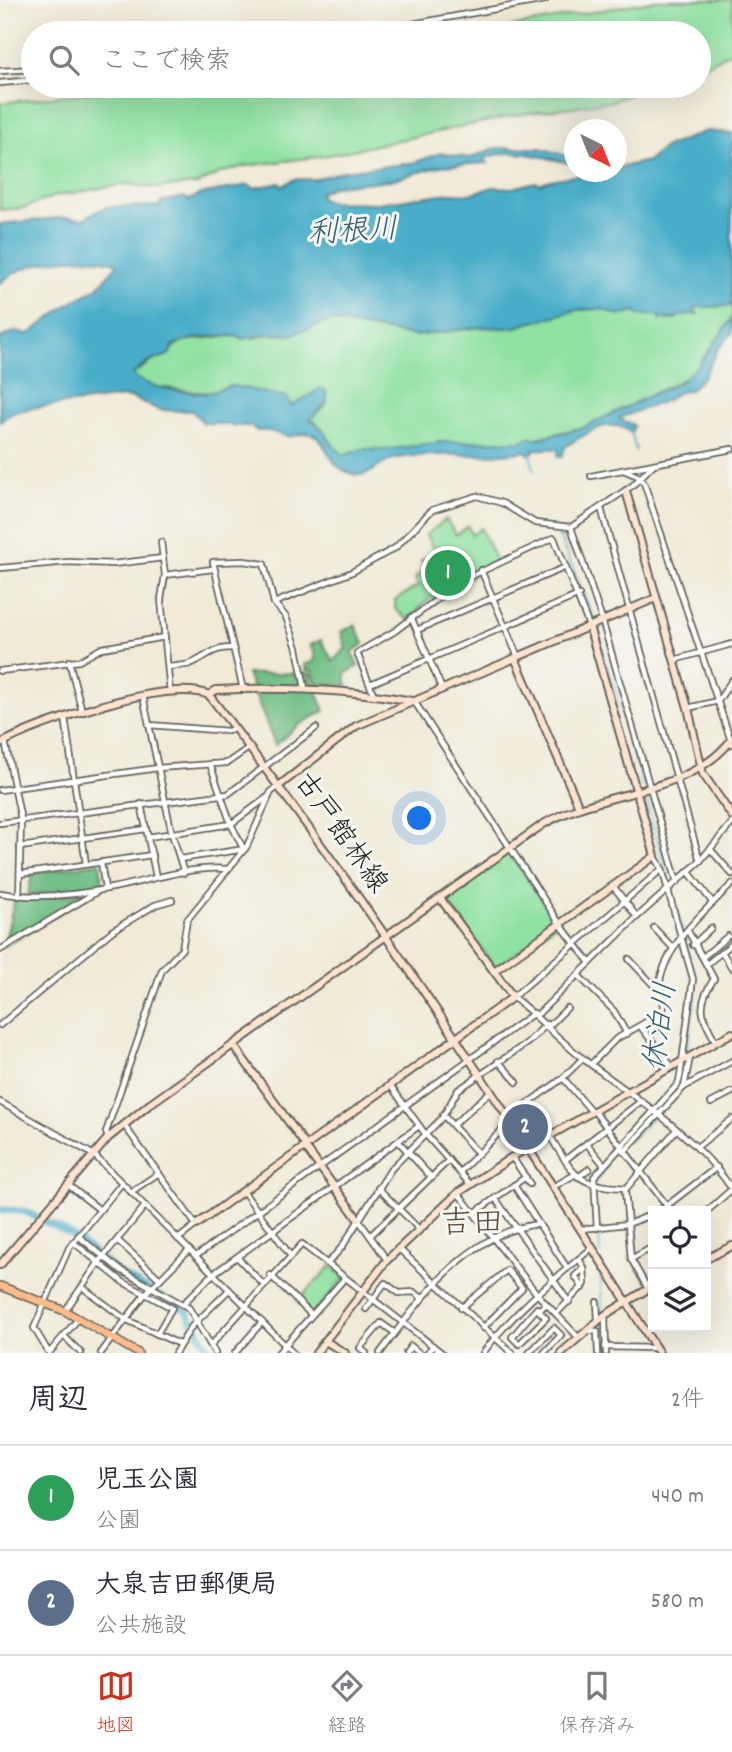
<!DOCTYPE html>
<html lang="ja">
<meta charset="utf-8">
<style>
:root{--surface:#fff;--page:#f2f2f3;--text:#2b2b33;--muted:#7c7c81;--line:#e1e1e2;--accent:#c8321e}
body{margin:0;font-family:Dekko,"Klee One",sans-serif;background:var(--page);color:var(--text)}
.controls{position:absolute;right:21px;bottom:21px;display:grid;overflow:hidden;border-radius:0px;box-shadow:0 7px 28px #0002}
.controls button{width:63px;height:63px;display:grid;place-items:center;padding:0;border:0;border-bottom:2px solid var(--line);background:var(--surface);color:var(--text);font:35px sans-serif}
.compass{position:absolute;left:564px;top:119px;width:63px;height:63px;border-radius:50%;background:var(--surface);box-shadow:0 7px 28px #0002;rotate:137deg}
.you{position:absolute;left:420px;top:819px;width:24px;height:24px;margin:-18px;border:5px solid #fff;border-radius:50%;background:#1a73e8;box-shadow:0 0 0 10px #1a73e833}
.badge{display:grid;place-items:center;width:46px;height:46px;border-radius:50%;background:var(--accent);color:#fff;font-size:23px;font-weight:700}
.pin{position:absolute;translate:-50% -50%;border:4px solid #fff;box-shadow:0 2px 7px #0006}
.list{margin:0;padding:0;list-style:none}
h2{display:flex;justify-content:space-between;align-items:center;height:91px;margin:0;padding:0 28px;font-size:30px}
h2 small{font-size:23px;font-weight:400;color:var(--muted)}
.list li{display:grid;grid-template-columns:46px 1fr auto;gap:21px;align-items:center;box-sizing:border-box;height:105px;padding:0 28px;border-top:2px solid var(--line)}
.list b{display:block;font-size:26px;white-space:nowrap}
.list p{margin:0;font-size:23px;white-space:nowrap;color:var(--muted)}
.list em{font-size:23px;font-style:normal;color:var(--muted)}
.icon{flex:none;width:38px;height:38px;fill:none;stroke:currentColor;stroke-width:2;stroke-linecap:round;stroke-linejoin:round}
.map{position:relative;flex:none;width:732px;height:1353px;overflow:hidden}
.search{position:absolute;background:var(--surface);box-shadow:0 7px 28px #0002;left:21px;right:21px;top:21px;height:77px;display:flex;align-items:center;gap:18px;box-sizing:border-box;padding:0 24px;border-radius:38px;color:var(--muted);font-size:26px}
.sheet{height:301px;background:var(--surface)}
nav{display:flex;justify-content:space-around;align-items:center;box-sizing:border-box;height:98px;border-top:2px solid var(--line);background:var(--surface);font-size:19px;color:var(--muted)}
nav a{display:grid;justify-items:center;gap:4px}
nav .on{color:var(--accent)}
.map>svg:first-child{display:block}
</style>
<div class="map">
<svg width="732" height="1353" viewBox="0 0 732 1353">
<rect width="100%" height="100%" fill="#f6f6f2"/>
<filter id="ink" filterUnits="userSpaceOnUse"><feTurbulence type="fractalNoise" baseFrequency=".0143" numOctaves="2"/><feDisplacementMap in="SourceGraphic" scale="14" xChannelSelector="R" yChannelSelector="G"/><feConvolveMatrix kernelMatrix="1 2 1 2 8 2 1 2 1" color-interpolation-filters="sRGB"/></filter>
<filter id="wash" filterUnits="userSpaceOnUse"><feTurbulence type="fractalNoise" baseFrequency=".00686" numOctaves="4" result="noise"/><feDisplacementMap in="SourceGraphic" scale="28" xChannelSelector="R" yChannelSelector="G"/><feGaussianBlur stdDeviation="1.57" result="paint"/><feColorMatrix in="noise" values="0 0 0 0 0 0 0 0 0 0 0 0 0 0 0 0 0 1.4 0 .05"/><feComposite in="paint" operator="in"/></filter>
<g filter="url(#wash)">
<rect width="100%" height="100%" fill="#f0ead7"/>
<g fill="#8fe1a1" stroke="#567e5e" stroke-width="2">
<polygon points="656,0 732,0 732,51 699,69 699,33 478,33"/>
<polygon points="142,86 653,86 613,101 516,115 325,156 245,166 220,173 198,184 155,188 126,184 55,196 24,208 0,210 0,103"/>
<path d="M732 306V318L691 375 585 427 522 441 441 442 385 450 362 449 345 455C328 447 327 427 310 419L325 406 321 388 292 406 286 397 237 387 210 393 156 387 138 380 133 374 183 341 225 336 254 338 268 334 290 335 331 321 415 336 481 327 511 328 576 310 601 309 620 315 636 311 638 315H658L661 319 673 320 687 312 691 314 696 307Z"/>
<polygon points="446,519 456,535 468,526 472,535 481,528 496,562 427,601 408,620 395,609 395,600 418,586 415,578 426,569 421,561 436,553 426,535"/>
<polygon points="510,852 557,923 495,968 445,898"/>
<polygon points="331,1266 345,1278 312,1315 297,1301"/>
</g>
<g fill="#73bf87" stroke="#486e52" stroke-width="2">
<polygon points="355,625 364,644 352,652 358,666 345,674 347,686 317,684 312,670 306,670 305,664 314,662 315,654 310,645 321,640 333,661 346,648 341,632"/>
<polygon points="309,673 325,711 300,724 275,745 247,674"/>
<polygon points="100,862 103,888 28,894 32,874"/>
<polygon points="94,893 4,946 15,897"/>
</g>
<path fill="#4aadc9" stroke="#336472" stroke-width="2" d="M706 131 732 133 731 306C718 305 709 308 696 307L694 309 698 314C683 313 676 320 661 319L658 315H638L636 311 620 315 601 309 576 310 511 328 481 327 415 336 331 321 290 335 267 334 242 339 239 336C219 335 192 337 173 345L170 354 147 363 133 374C142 388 190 393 206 393 215 393 223 386 232 386 250 388 267 395 286 397L292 406 321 388 326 390 327 402 310 419C327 427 328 447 345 455L362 449 385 450 441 442 522 441 529 437 537 439 585 427 681 381 699 365 732 318V333L718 349 704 376 690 390C679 392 676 392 668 400L619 418 634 426 631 433C609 414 585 435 565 447L562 457H558V449C551 448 542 450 534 449L533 453 528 454 526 451C484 459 440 451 397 458 381 460 372 479 353 474 329 468 330 449 318 438 307 428 298 438 287 436 271 433 275 430 257 431L251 426C235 427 221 423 204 423L192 411 159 410 133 398 122 397 32 408 11 413 0 422V338L14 332 29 334 66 306 98 287 118 264C86 252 26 260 0 283V224L68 217 82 219 106 207 159 206 161 202 184 197 189 200 201 194 248 185 254 188 280 183 282 186 295 179H315L343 171 413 163 440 153 470 158 495 148H540L574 158V164C546 159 513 145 484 159L488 163 441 166 391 180 334 186 319 193 321 199 333 202 377 203 450 193 470 194 493 187 513 188 535 182 540 184C545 178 605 172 616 172L621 167 648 161 665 147Z"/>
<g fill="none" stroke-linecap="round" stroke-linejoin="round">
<g stroke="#4aadc9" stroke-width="2">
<polyline points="631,431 636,451"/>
<polyline points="530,452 534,471"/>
<polyline points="557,531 595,622"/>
<polyline points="597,628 643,787"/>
<polyline points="644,792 670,885"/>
<polyline points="671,890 683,932"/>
<polyline points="685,937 696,984 686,1056"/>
<polyline points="630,1141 677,1089 685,1061"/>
<polyline points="596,1181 607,1166"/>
<polyline points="599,1228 600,1254"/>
<polyline points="600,1263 602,1313"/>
<polyline points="602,1319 604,1353"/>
</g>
<polyline stroke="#4aadc9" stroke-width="7" points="0,1210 24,1211 70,1234 121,1275 186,1310 211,1353"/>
</g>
</g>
<g filter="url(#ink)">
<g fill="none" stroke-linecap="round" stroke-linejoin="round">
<defs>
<g id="street">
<polyline points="363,33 545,0"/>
<polyline points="0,71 33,69"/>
<polyline points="0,83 33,80"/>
<polyline points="623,470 638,476 644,483 701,653"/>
<polyline points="591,476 732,449"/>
<polyline points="601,508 700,861"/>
<polyline points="571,527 602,620 677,882"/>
<polyline points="161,542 165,575 161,599 170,692"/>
<polyline points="0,568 69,562 113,564 163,558"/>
<polyline points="481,570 518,657"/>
<polyline points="165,575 213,569"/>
<polyline points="274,603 352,572 395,548 432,510 477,496 502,503 535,523 571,527 632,486 654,464"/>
<polyline points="411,617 442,689"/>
<polyline points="417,630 566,567"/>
<polyline points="701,652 732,744"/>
<polyline points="674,660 732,644"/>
<polyline points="69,661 82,711"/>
<path d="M168 667C175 666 183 666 190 664 208 657 210 648 232 648"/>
<polyline points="0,671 79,661 102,648 165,637"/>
<polyline points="370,684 579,595"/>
<polyline points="243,689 213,562 244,561 264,564 274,603 286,617 297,648 305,688"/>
<polyline points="373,693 357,653 395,631 461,581 551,539 554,538 589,626"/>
<polyline points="143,696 172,834 184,873"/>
<polyline points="414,701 560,924 590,963"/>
<polyline points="688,708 718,701 732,680"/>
<polyline points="65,717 86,864"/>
<polyline points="149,725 228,731 235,728"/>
<polyline points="5,741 21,820 19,896"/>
<polyline points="210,764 231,824 243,848"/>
<polyline points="0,790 158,768 227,763 250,747"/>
<polyline points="141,804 156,877"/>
<polyline points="0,823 228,794 316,728"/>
<polyline points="148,837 231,824 269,796"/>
<polyline points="20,847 146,829"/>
<polyline points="710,849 732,874"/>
<polyline points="180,859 245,849"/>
<polyline points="101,862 105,889"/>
<path d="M662 869 513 997C537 1016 558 1039 582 1058 634 1097 695 1134 732 1189L706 1212"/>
<polyline points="688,871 713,903"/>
<polyline points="20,874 152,855"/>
<polyline points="613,886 637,917"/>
<path d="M0 893C35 899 77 895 112 888 149 881 191 865 228 869"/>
<polyline points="654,928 673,948"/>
<path d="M688 931 714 979C696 1005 701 1016 716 1042"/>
<polyline points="693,945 711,928"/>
<polyline points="0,950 98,891"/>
<polyline points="722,952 732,968"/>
<polyline points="703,957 728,936"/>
<polyline points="629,959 658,990"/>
<polyline points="707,964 732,944"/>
<polyline points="578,975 614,1011 627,1034"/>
<polyline points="537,1015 637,917 700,861 732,823"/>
<polyline points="0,1025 112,931 155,905 172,900"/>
<polyline points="549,1026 567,1008"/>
<polyline points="641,1027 672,1067"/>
<polyline points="498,1061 517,1082"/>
<path d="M592 1063 616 1039 662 1013C668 1001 657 990 661 976 672 938 705 911 732 884"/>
<polyline points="563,1078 592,1112"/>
<polyline points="390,1085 426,1135 470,1184"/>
<polyline points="684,1087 732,1061"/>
<polyline points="0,1102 94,1155 293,1353"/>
<polyline points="711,1103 732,1092"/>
<polyline points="594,1111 671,1211"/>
<polyline points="443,1115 477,1152"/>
<polyline points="507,1118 562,1079 583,1058"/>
<polyline points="124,1125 196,1225 178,1239"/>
<polyline points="453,1125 490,1092"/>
<path d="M550 1136C575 1177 576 1185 626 1188"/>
<polyline points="108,1138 106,1132 162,970 182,949 187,920 247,846 271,792 279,786"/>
<polyline points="398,1141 432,1178"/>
<polyline points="587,1144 604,1165"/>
<polyline points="697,1147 732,1119"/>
<polyline points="624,1152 684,1087 690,1057"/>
<polyline points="512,1157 530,1184"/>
<polyline points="565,1160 640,1102"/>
<polyline points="460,1172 510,1122"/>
<polyline points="578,1177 589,1169"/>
<polyline points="68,1185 100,1210"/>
<polyline points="514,1185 526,1177"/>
<polyline points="553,1187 574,1175"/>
<polyline points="378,1188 418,1228"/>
<polyline points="243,1191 290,1255"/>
<polyline points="131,1192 159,1173"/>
<polyline points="458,1193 537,1294 578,1337"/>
<polyline points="495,1198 569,1302"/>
<polyline points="660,1211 717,1167"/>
<polyline points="474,1213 514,1185 567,1268"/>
<polyline points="358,1219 387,1260"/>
<polyline points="597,1228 594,1177 678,1084 680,1077 693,979 662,869 655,856"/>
<polyline points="581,1229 628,1224 653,1214"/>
<polyline points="78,1236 119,1269 189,1308 215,1353"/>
<polyline points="370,1236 449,1160"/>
<polyline points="117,1240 160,1279"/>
<polyline points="73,1242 123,1282 172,1308 157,1334"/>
<polyline points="398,1248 512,1353"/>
<polyline points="196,1256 534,1013"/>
<polyline points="237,1257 263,1284"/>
<polyline points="631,1259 653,1247"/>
<polyline points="327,1264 342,1247 391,1169 442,1118 458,1090 527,1043 547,1024"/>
<polyline points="270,1275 312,1315"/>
<polyline points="82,1287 125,1319 179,1344"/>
<polyline points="583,1288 575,1276 584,1268"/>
<polyline points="648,1289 631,1259 625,1190 676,1130"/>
<polyline points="597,1302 598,1320"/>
<polyline points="183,1304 213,1274 419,1126"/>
<polyline points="461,1308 507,1270 522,1288 483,1328"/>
<polyline points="366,1309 385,1283 399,1293 414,1292 422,1298"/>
<polyline points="65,1311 99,1262 145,1206"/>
<polyline points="539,1311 537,1308 512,1337 519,1344 546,1318 539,1311 546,1304"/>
<polyline points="556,1314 585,1284 584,1268 579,1259"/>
<polyline points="605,1316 606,1353"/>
<polyline points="78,1319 49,1353 34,1328 69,1248 122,1183"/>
<polyline points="589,1331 597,1331 598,1353"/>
<polyline points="65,1337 81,1353"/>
<polyline points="211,1345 302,1244 442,1353"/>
<polyline points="605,1347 655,1348"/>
<polyline points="101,1353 145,1294 189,1250"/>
<polyline points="175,1353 192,1326 229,1290"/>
<polyline points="235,1353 262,1322"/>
<polyline points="278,1353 345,1278"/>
<polyline points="366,1353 360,1348 381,1323 395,1333"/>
<path d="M380 1353C420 1300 467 1232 539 1224"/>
<polyline points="406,1353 411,1346 419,1353"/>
<polyline points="427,1353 433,1346"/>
<path d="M483 1353C513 1312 553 1280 592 1248"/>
<polyline points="529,1353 554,1328 561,1335 544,1353"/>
</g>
<g id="secondary">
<polyline points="626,491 688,708 703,774 732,816"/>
<polyline points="515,658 579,807"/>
<path d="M209 695 216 690C283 687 347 689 412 701"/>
<path d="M0 744C37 723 170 677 209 695 372 905 518 1129 659 1353"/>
<polyline points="280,785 356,726 656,598"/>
<polyline points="494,971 655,856 589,626"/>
<polyline points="234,1046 306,1146"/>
<polyline points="305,1147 358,1219"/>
<polyline points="196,1225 513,997 440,898"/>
<polyline points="706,1259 732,1246"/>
<path d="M0 1265 108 1138 150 1104 542 825C601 789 689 796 732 739"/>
<polyline points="325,1341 345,1353"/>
<polyline points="316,1353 387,1260 458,1193 512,1157 732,1033"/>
<polyline points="561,1353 605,1315 653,1286"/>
</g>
<polyline id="primary" points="0,1286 65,1311 138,1353"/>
</defs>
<use href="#street" stroke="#66645d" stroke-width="8"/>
<use href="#secondary" stroke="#66645d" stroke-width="10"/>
<use href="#primary" stroke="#66645d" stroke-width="10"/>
<use href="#street" stroke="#fff" stroke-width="4.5"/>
<use href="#secondary" stroke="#fde4d0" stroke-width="6"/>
<use href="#primary" stroke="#f9bc8a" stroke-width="7"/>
</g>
</g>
<g text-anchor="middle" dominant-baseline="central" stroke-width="6" stroke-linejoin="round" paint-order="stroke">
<g font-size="28" fill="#1c1c1c" stroke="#f6f6f2">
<text transform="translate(339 834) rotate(55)">古戸館林線</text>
</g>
<g font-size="30" font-style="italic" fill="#315d6a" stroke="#f6f6f2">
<text transform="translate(353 234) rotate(-3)">利根川</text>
<text transform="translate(663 1027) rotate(-82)">休泊川</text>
</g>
<g font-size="32" fill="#604e39" stroke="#f6f6f2">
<text x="472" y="1226">吉田</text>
</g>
</g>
</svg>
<div class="controls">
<button><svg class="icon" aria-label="locate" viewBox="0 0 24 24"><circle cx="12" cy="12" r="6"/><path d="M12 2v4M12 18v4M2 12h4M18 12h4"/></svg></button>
<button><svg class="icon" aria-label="layers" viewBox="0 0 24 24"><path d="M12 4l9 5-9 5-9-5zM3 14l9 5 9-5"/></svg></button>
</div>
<svg class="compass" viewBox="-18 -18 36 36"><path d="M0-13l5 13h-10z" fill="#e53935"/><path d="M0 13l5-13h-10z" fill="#7c7c81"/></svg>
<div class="you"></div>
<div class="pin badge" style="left:448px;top:573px;background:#2e9e5b">1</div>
<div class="pin badge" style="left:525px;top:1127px;background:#5c6f8a">2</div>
<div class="search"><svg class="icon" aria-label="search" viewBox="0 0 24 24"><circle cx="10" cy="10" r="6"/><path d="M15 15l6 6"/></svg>ここで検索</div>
</div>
<section class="sheet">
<h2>周辺<small>2件</small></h2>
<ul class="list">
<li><span class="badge" style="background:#2e9e5b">1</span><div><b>児玉公園</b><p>公園</p></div><em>440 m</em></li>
<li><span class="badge" style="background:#5c6f8a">2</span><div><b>大泉吉田郵便局</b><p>公共施設</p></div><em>580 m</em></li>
</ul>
</section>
<nav>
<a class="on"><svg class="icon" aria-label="map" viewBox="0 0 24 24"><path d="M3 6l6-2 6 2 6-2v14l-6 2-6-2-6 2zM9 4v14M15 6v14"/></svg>地図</a>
<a><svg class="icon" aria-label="directions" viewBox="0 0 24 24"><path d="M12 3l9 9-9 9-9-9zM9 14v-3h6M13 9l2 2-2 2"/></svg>経路</a>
<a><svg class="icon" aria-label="saved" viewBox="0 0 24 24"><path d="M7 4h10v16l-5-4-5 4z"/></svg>保存済み</a>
</nav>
